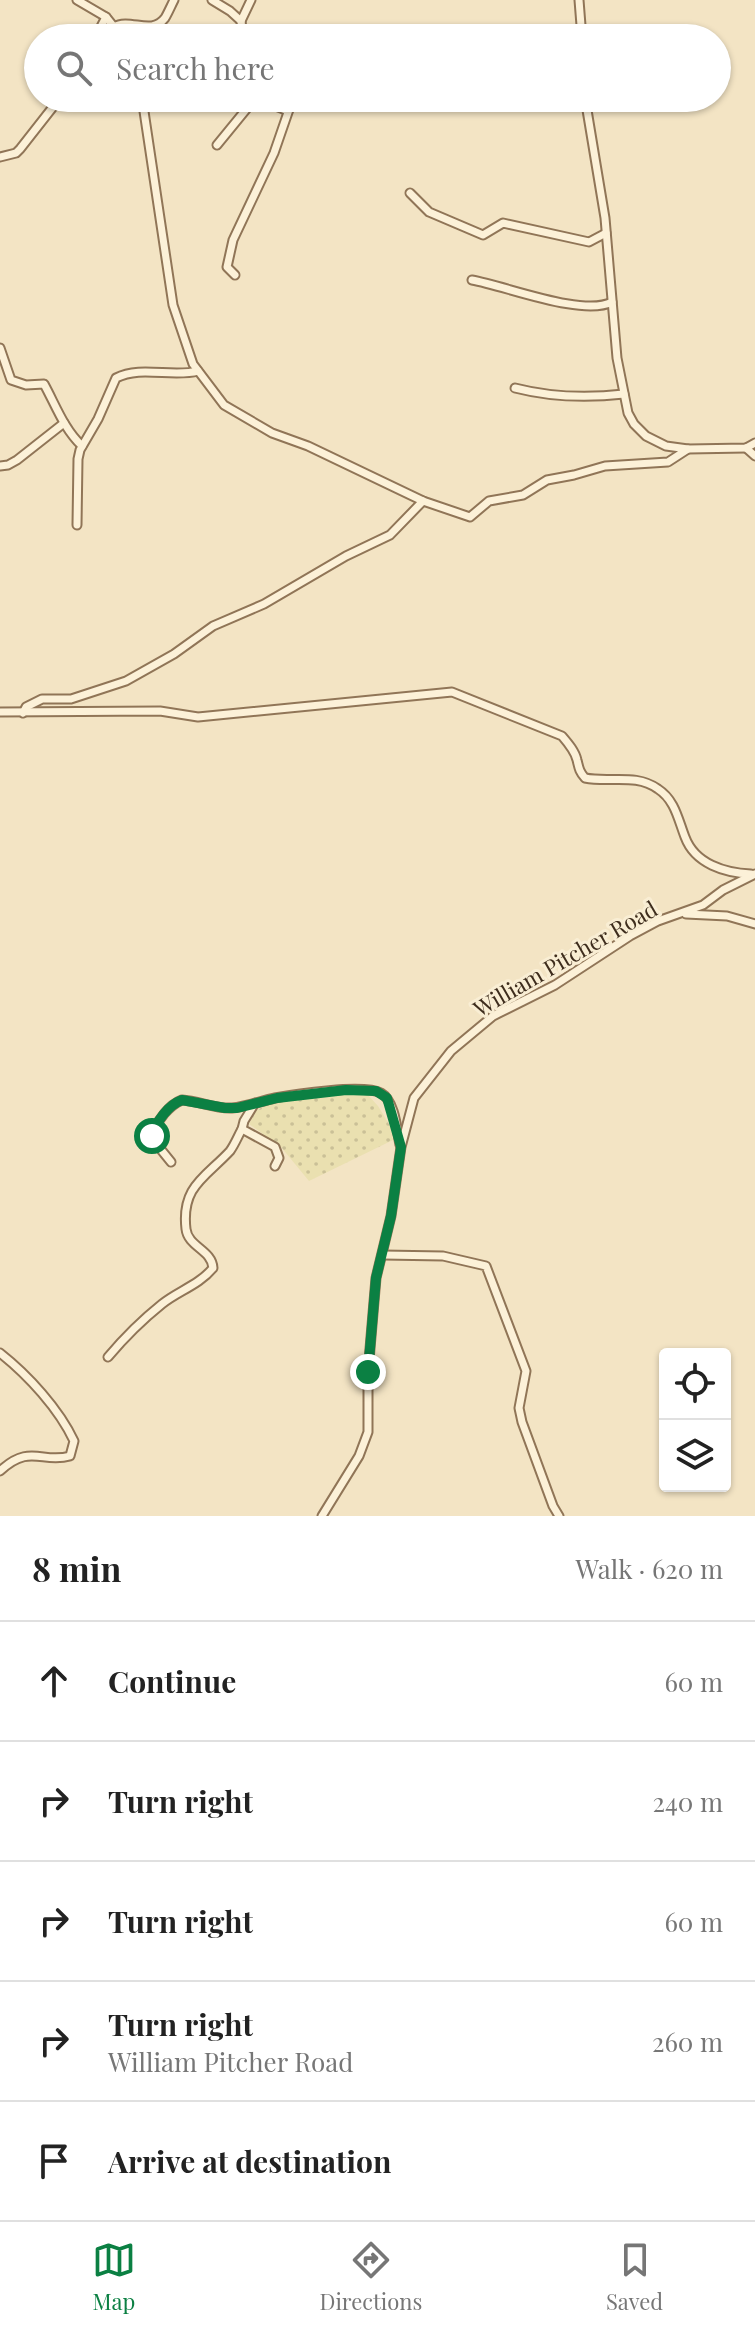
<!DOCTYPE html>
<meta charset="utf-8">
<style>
:root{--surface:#fff;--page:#f2f2f2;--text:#222;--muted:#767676;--line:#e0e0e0;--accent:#0b8043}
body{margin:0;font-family:"Playfair Display",serif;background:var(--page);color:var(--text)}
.controls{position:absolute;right:24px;bottom:24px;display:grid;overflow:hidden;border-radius:8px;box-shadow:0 2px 6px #0004}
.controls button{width:72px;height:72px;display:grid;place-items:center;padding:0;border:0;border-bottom:2px solid var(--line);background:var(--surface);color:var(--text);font:40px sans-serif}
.stop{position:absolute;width:24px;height:24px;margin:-18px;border:6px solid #0b8043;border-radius:50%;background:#fff}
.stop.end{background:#0b8043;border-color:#fff;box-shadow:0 2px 8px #0008}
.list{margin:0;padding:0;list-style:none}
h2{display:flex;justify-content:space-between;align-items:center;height:104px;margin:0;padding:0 32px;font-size:34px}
h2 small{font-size:26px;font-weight:400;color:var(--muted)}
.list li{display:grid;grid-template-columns:52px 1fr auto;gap:24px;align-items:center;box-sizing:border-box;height:120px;padding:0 32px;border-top:2px solid var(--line)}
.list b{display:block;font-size:30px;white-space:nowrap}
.list p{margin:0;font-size:26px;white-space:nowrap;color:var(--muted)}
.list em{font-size:26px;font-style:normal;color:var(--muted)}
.icon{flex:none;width:44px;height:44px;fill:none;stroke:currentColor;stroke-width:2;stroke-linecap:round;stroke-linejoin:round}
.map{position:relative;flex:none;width:755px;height:1516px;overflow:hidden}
.search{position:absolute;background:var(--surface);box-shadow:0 2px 6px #0004;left:24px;right:24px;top:24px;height:88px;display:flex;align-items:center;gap:20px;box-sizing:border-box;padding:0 28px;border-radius:44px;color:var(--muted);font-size:30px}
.sheet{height:704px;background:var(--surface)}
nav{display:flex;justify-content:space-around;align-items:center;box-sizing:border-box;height:112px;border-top:2px solid var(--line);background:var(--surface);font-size:22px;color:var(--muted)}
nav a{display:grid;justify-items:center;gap:4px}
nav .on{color:var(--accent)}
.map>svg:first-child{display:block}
</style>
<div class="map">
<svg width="755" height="1516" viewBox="0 0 755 1516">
<defs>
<pattern id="farmland-dots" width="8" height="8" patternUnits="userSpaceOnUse" patternTransform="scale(2)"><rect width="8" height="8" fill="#eae0b0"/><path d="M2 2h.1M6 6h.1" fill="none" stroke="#cac097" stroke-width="1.8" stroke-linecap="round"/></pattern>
</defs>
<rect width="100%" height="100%" fill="#f3e4c4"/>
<polygon fill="url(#farmland-dots)" points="359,1093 368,1095 378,1106 392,1129 393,1140 309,1181 281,1147 249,1124 257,1110 267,1105 283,1101"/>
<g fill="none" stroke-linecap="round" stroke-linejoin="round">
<defs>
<g id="minor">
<polyline points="77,0 106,17 114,27 130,38"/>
<polyline points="212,0 230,11 241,21"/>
<polyline points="579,0 582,38"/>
<path d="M114 27C130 17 151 36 165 18 168 13 171 6 174 0"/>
<polyline points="95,38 106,17"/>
<polyline points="243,38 241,21 251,0"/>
<polyline points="142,98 173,305 193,364 224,405 272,433 308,446 423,501 470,517 489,501 523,495 547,480 574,475 605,466 668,462 688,449 666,446 646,436 634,424 628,413 617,358 605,218 585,98"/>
<polyline points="217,145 253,101 260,100 288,111"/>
<polyline points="0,157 16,153 20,149 60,98"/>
<polyline points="410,193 429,212 483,235 503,223 589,242 606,233"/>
<polyline points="235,275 227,267 233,240 274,153 293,98"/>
<path d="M472 280C506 286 583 317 612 302"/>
<path d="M0 348 11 380 26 385 44 384C56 406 64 429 82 446"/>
<path d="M515 388C550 397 589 398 624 394"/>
<polyline points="746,448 755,456"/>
<polyline points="688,449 746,448 755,443"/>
<polyline points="0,466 8,465 17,460 64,423"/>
<path d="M77 525 78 459 80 450 98 419 116 378C141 365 172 378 198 371"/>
<path d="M0 712 160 711 198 717 452 692 562 736C568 743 575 751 577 760 579 768 579 771 585 778 610 783 636 773 658 789 675 800 678 819 685 837 695 864 725 873 751 874"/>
<polyline points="23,713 26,707 42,699 71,699 126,681 174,654 213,626 264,604 346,556 390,535 423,501"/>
<polyline points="686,914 727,916 755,924"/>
<polyline points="255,1103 244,1121 242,1129 275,1147 279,1158 275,1166"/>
<path d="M171 1162 154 1141 152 1133C158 1120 169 1105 182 1100 199 1101 215 1109 232 1108 246 1107 261 1101 275 1098 295 1094 364 1084 381 1093 395 1101 397 1130 400 1145"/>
<polyline points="383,1255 443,1256 486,1266 526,1371 519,1408 522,1422 553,1506 559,1516"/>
<path d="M0 1353C28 1375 59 1409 74 1441L70 1456C42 1464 30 1443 0 1471"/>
<path d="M108 1357C124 1338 142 1320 162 1304 178 1291 199 1285 213 1268 212 1250 188 1247 186 1229 181 1186 206 1177 230 1151 235 1144 238 1136 242 1129"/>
<polyline points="322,1516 359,1456 368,1432 368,1372 376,1278 391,1216 401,1147 414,1098 451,1051 493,1016 555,985 630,936 658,921 703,905 723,890 755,874"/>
</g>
</defs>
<use href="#minor" stroke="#907557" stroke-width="11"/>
<use href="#minor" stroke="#fcf1d8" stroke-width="7"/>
</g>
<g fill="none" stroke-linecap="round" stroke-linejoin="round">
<path stroke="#0b8043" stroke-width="10" d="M152 1136C156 1122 168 1105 182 1100L225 1108H237L277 1098 346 1090 376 1091 387 1098 401 1147 391 1216 376 1278 368 1372"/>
</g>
<g text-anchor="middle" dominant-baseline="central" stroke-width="6" stroke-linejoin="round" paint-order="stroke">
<g font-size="22" fill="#3e2d1d" stroke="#f9eed4">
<text transform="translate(565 958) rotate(-30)">William Pitcher Road</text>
</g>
</g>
</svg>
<div class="controls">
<button><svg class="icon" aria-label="locate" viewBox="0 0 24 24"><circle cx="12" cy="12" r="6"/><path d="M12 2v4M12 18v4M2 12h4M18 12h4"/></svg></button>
<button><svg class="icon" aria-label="layers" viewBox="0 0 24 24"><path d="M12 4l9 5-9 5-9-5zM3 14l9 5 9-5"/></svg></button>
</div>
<div class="stop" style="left:152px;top:1136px"></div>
<div class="stop end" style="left:368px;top:1372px"></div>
<div class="search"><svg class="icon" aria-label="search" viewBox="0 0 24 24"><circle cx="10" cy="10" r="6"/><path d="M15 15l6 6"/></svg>Search here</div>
</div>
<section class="sheet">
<h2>8 min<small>Walk · 620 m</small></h2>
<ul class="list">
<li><svg class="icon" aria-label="ahead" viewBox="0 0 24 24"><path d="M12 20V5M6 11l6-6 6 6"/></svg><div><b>Continue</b></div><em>60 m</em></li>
<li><svg class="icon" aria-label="right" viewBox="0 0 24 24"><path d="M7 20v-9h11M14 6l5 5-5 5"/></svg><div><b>Turn right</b></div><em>240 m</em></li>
<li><svg class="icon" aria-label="right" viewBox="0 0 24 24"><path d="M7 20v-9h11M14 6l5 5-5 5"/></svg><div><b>Turn right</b></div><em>60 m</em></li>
<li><svg class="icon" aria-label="right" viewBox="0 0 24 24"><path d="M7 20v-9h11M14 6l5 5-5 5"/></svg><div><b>Turn right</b><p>William Pitcher Road</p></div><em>260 m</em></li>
<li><svg class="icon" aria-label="arrive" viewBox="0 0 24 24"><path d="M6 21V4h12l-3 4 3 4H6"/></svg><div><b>Arrive at destination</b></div></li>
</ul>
</section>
<nav>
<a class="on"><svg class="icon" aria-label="map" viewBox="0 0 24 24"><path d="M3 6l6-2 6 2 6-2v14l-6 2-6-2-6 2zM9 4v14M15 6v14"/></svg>Map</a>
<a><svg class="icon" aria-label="directions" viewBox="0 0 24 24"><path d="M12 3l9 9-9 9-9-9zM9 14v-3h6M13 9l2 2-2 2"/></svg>Directions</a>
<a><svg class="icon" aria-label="saved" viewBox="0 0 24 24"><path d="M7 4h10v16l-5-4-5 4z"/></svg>Saved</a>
</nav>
